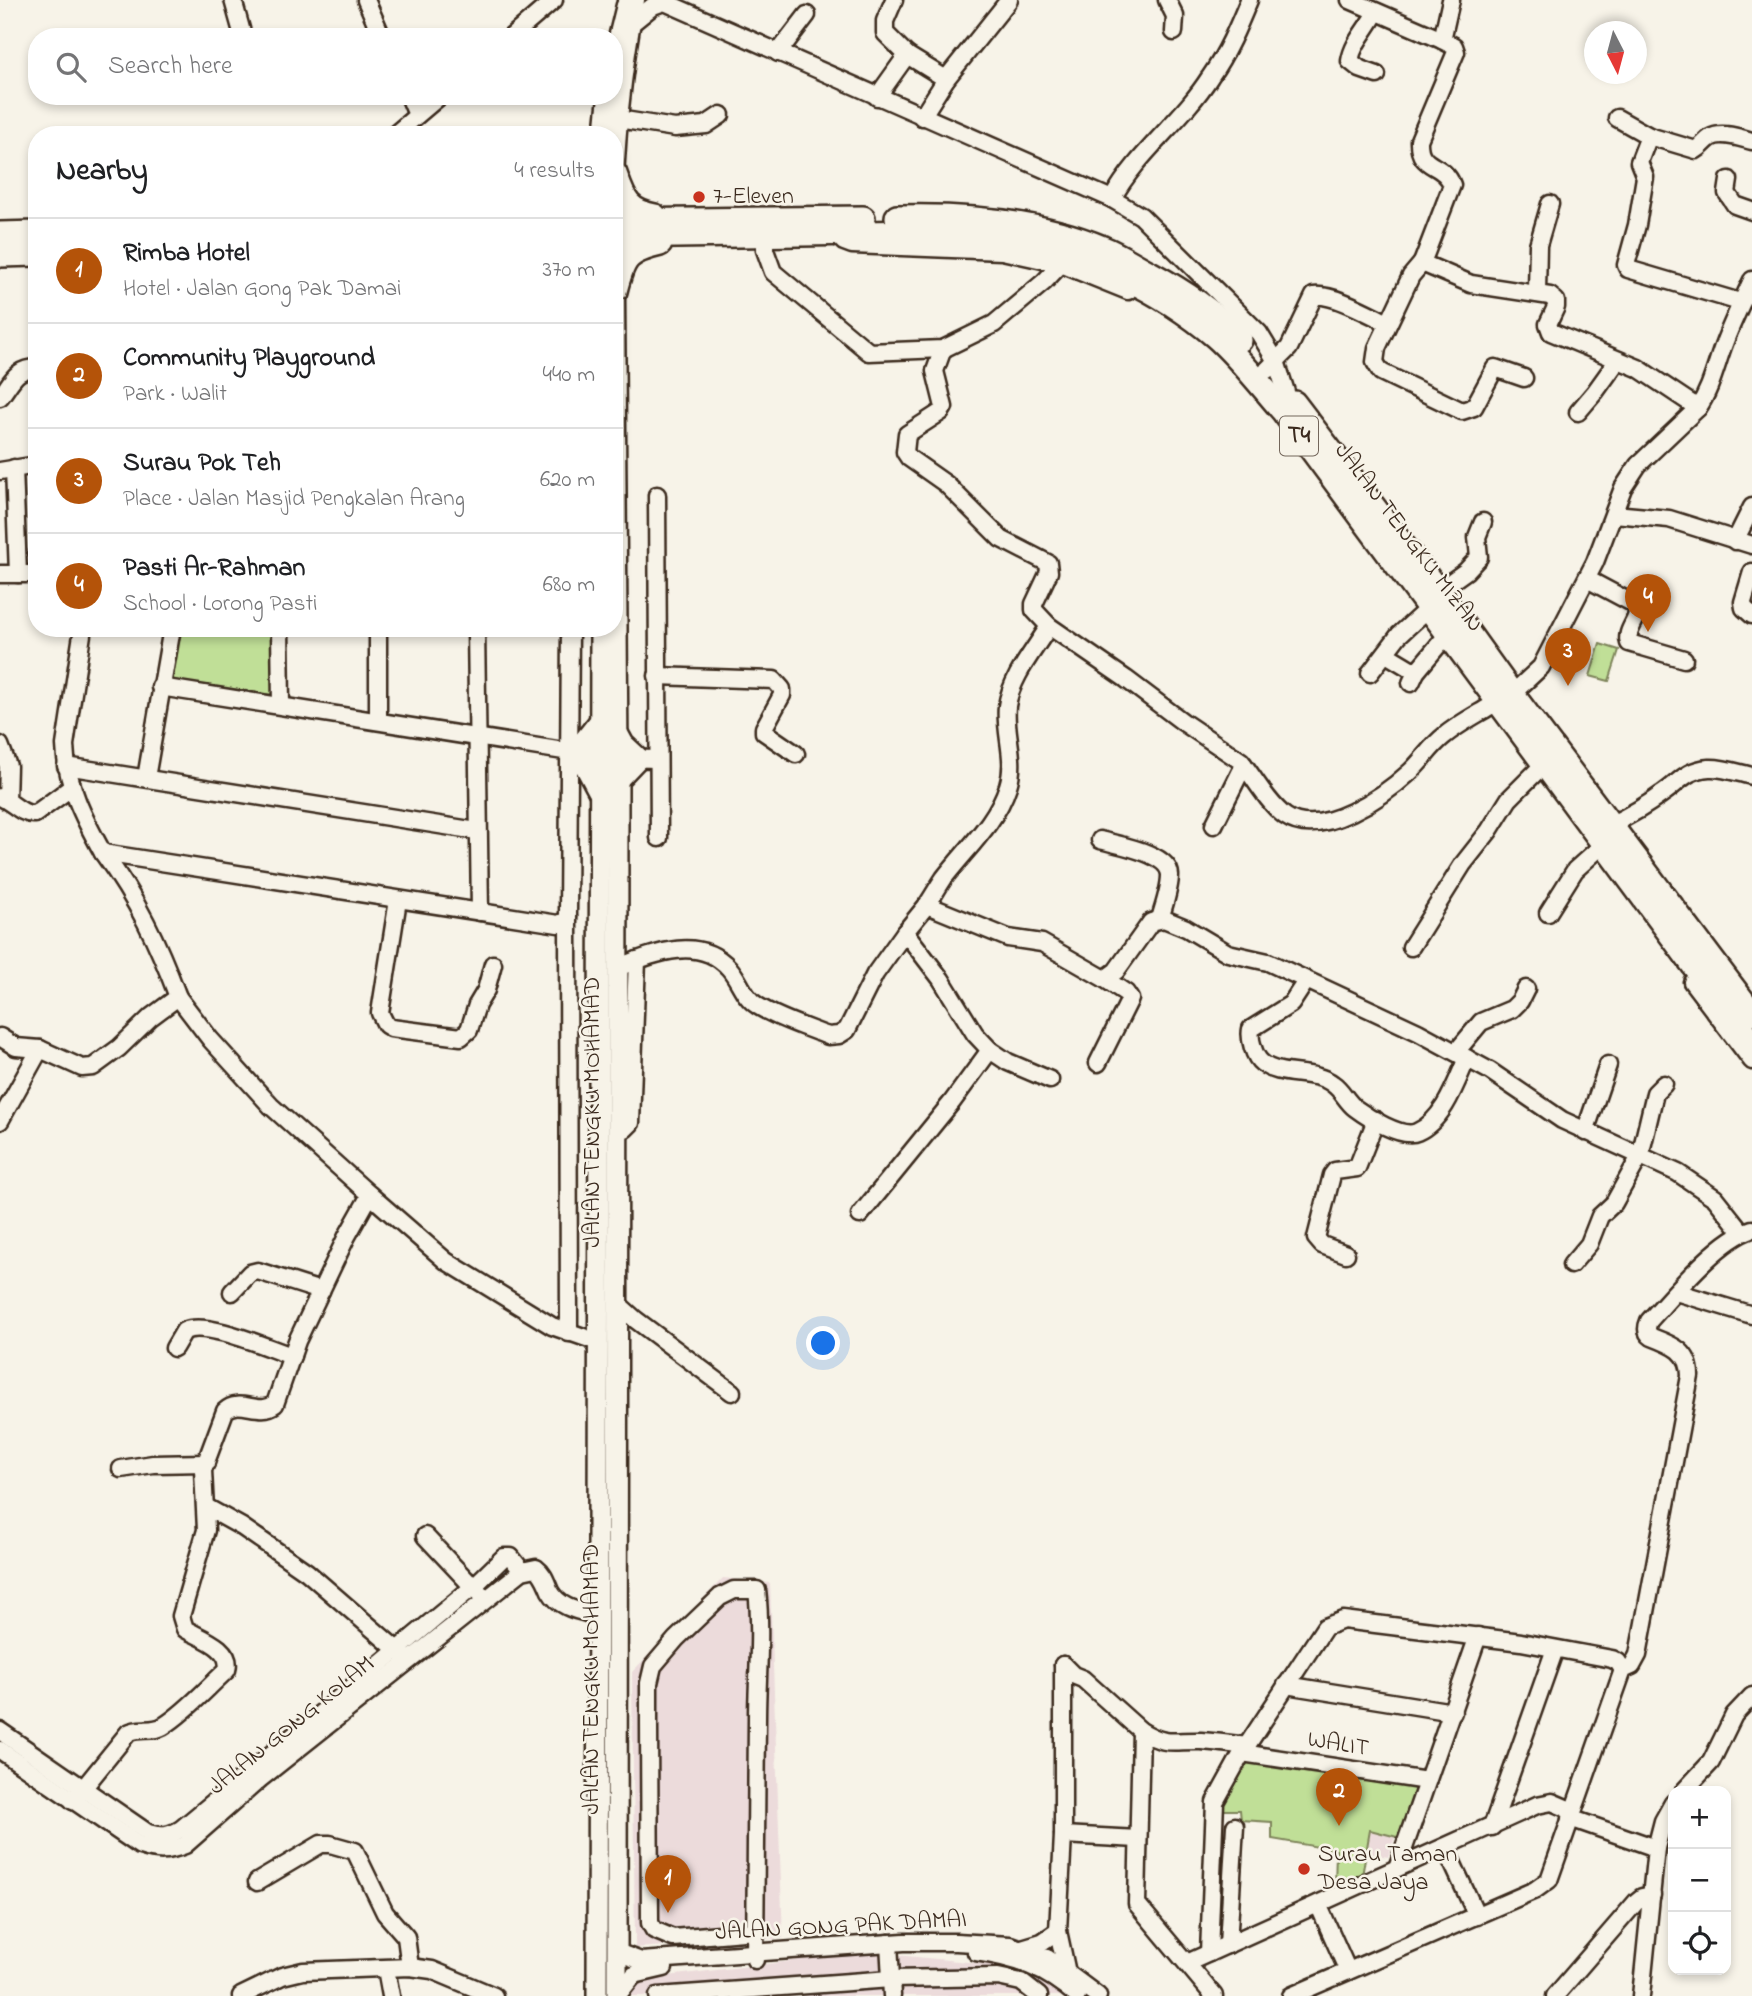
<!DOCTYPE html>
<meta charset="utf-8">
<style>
:root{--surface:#fff;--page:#f6f6f6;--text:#202124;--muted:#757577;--line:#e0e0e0;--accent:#b45309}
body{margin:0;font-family:"Indie Flower",sans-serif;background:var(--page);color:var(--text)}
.controls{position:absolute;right:21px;bottom:21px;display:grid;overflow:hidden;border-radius:14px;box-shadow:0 4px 10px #0003}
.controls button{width:63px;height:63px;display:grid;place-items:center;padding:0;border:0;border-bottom:2px solid var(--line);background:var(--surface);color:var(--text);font:35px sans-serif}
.compass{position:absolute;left:1584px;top:21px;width:63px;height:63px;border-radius:50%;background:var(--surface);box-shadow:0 4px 10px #0003;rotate:174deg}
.you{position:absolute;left:824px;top:1344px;width:24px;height:24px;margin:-18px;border:5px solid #fff;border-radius:50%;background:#1a73e8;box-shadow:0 0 0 10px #1a73e833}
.badge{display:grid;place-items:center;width:46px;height:46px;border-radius:50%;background:var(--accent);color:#fff;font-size:23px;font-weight:700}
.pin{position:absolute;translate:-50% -58px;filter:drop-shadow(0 2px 4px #0008)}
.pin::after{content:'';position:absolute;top:37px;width:24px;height:21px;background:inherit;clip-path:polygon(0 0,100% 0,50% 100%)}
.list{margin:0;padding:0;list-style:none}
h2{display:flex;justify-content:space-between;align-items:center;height:91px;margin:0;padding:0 28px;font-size:30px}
h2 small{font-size:23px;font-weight:400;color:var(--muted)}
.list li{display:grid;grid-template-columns:46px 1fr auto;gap:21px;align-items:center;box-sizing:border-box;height:105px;padding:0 28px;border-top:2px solid var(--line)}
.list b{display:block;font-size:26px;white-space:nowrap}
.list p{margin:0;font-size:23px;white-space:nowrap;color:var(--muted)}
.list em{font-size:23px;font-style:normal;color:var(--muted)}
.icon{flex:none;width:38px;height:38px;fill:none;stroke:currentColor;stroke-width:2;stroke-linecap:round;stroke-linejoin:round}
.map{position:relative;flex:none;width:1752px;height:1996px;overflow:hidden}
.search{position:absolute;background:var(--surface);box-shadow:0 4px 10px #0003;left:28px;top:28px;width:595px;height:77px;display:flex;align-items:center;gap:18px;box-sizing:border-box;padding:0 24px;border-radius:28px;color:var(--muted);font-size:26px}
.panel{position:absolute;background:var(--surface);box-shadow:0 4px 10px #0003;left:28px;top:126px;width:595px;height:511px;border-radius:28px}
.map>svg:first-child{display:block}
</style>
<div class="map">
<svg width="1752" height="1996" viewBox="0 0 1752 1996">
<rect width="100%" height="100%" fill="#f7f3e8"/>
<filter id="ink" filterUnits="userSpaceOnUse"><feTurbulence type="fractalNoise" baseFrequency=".0143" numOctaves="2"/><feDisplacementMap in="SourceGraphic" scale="14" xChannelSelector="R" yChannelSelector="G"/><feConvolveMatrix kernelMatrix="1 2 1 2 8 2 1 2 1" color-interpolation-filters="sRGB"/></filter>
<g filter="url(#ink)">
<g fill="#ecdbdb">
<polygon points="723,1578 770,1583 783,1938 635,1948 632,1672"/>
<polygon points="1370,1830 1395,1837 1388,1857 1366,1853"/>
<polygon points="864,1952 1041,1969 1068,1996 617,1996 643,1979"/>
</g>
<g fill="#c0df97" stroke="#7e845a" stroke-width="2">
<polygon points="174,628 276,628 274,695 164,681"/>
<polygon points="1600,644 1619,650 1609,681 1590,676"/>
<polygon points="1247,1758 1421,1784 1401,1838 1370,1830 1362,1876 1335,1888 1336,1850 1272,1839 1272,1822 1241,1820 1240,1810 1221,1810 1220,1804"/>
</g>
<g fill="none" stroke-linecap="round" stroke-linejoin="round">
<g stroke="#738da1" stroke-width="3.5">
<polyline points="483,1589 513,1565"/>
<polyline points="408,1652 475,1596"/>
</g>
<defs>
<g id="minor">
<polyline points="233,0 243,36"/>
<polyline points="366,0 382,37"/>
<polyline points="660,0 1112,199 1141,216 1259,333 1276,361 1286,392"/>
<polyline points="1167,0 1175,16 1174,32"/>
<polyline points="1350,0 1442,40"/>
<path d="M1451 0 1442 40 1454 46 1456 52 1419 140C1418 171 1443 161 1452 185L1422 263 1471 284 1550 296 1556 301V307L1548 324 1551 332 1638 368 1698 408"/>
<path d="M1376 12C1368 28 1353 42 1350 61L1360 69 1377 75"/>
<polyline points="632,23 653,6 664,2"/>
<polyline points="511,37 554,0"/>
<polyline points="614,50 625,5"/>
<polyline points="778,53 807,15"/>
<polyline points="907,55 946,79"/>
<polyline points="409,96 417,115"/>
<polyline points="877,97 907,55 885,33 885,21 894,0"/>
<polyline points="922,117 946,79 1009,0"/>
<path d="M1617 118 1649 136 1696 150C1702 147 1704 142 1710 138 1721 131 1740 138 1752 141"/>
<polyline points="618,119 675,128 706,125 721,115"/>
<polyline points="394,135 440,96"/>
<polyline points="603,135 607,96"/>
<polyline points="1649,136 1639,162 1645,177 1637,225 1626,265 1628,269 1740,302"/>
<polyline points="1729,180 1727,193 1735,205 1752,211"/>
<path d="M1112 199C1137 153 1182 121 1210 77 1227 53 1238 27 1249 0"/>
<path d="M614 217C615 144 622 72 636 0"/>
<polyline points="836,234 844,242 852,245 1002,251 1061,264 1128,291"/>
<polyline points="765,236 765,250 773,272 869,352 943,349 994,324 1044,282 1061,264"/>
<polyline points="1422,263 1411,276 1377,348 1375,362 1381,372 1462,411 1474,407 1495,368 1524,378"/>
<polyline points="1537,292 1538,245 1550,204"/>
<path d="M943 349 935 371 944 407 941 412 907 434 905 452 909 458 946 484 1001 539 1048 563 1049 572 1034 604V610L1049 626 1126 679 1183 722 1241 761C1254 778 1268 803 1285 816 1321 841 1385 795 1410 772 1422 761 1431 746 1444 736 1457 725 1474 716 1489 707"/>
<path d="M1267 370 1289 348 1314 296C1335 294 1369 314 1388 323"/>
<path d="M0 397C12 382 15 368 37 368"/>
<polyline points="1578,412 1595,392 1618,360"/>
<polyline points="14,468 18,574"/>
<polyline points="0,471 37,465"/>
<polyline points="657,495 659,838"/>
<polyline points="1614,514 1669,519 1752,545"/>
<polyline points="1735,541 1752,507"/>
<polyline points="1752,572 1743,602 1744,608 1752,615"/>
<polyline points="0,574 37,574"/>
<path d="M1587 579 1634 604C1644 618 1624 628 1629 643L1684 659"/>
<polyline points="1438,591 1466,571 1479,557 1477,537 1483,522"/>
<path d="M83 628 65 745C66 784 84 819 103 853L558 924 565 921 568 917 570 628"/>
<polyline points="280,628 281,705"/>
<polyline points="476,628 480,912"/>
<polyline points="1386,654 1416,672"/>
<polyline points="1370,673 1399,635 1421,615"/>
<polyline points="657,676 774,680 782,689 782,695 764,728 764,732 796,754"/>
<polyline points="1411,683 1416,672 1441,642"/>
<polyline points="160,687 570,752 618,758 657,759"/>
<path d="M1512 694 1541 667 1595 562 1623 488 1638 465 1698 408C1712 387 1716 364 1725 341 1733 320 1743 300 1752 280"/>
<polyline points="378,721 378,628"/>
<polyline points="0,745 8,766 7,800"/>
<polyline points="66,766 477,831"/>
<polyline points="146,778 172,628"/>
<path d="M0 797C13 802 21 815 35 814L72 787"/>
<polyline points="1214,825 1244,765"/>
<path d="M1610 825C1629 816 1646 806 1662 794 1679 783 1685 770 1709 768 1722 767 1739 773 1752 776"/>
<path d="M1100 840C1118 845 1169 853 1170 875 1170 889 1164 905 1160 919"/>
<path d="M103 853C138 901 157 941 178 997"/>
<polyline points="398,900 380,1013 386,1025 391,1028 461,1037 469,1030 477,1005 486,990 493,964"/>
<path d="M927 905C933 896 938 887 944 878 967 848 996 823 1008 786 1017 759 1004 733 1007 706 1011 677 1034 651 1049 626"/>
<polyline points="1548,913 1575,870 1596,851"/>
<polyline points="568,917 569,1333"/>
<polyline points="1411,947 1463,864 1489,831 1509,799 1537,771"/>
<path d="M617 968C653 954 698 934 729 968 740 980 743 997 758 1006 779 1019 805 1027 828 1036L839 1035 847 1030 875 974 905 932"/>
<path d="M1306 981 1291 1004 1251 1029C1249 1038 1254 1057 1262 1063 1280 1078 1314 1069 1333 1084 1342 1090 1346 1101 1355 1108 1367 1117 1402 1139 1417 1132 1444 1120 1456 1083 1467 1058"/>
<polyline points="1692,982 1752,1061"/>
<polyline points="0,1037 16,1047 40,1049 82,1068 93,1067 119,1048 151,1017 178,997 210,1039 271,1106 370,1195"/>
<polyline points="1456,1052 1481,1022 1512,1009 1520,1001 1526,989"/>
<polyline points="1098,1063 1130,999 1126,993 1105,979"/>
<polyline points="1050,1080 1008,1062 990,1050 975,1034 941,979 905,932 927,905 1008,938 1042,943 1105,979 1116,971 1151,922 1164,919 1186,928 1228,953 1268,962 1418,1032 1490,1071 1562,1120 1678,1173 1715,1198 1742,1232"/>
<polyline points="0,1121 40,1049"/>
<polyline points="617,1130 625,1129 631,1123 637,960"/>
<polyline points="1585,1132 1608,1065"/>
<polyline points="860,1215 952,1102 990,1050"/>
<polyline points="1346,1254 1322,1245 1316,1238 1332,1175 1335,1171 1357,1168 1376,1120"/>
<polyline points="1571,1265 1589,1244 1600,1216 1614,1203 1640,1156 1655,1093 1664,1084"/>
<polyline points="232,1292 250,1273 258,1271 321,1291"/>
<polyline points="1676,1292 1752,1315"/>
<polyline points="617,1303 636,1320 732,1392"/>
<path d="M174 1348 184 1331C207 1320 267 1348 292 1356"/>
<polyline points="121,1469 153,1464 206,1463"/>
<polyline points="206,1507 242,1527 307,1572 404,1656"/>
<polyline points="479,1592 473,1587 504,1557 511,1557 522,1571"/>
<polyline points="1063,1665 1063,1835 1058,1931 1067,1973"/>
<path d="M1063 1665 1073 1675 1083 1679 1141 1731C1168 1747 1174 1740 1201 1741 1217 1742 1232 1744 1247 1746"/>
<polyline points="1286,1685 1453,1712"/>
<path d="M0 1731 148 1833C162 1837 169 1836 181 1829L473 1587 425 1536"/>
<polyline points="1141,1731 1137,1904 1214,1996"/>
<path d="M0 1750 140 1846C158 1852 167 1852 185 1845L260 1779 522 1571 536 1568C544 1574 546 1582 550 1591 560 1609 580 1611 598 1616"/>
<polyline points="1242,1753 1427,1781"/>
<polyline points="1684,1791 1711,1762 1734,1715 1752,1696"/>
<path d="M73 1801 128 1733C140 1726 153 1734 165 1725 187 1711 207 1688 227 1670 233 1648 201 1638 185 1629L181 1616 206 1530 203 1470 225 1411C239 1397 259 1416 275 1404L297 1341 347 1236 370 1195 446 1261 552 1326 598 1342"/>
<polyline points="1570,1818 1656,1848"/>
<polyline points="1492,1827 1555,1649"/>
<polyline points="1063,1835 1138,1839"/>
<polyline points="1445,1847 1477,1916"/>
<polyline points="1397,1868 1478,1636"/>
<polyline points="257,1882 321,1844 330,1844 355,1851 385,1913 406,1937 410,1967"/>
<polyline points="1318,1904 1348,1971"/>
<polyline points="889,1943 892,1996"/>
<polyline points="1228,1945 1235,1826"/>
<polyline points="1022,1948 1042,1942 1058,1931"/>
<polyline points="617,1952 641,1961 904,1942 956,1942 1010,1945 1047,1958 1098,1996"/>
<path d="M976 1952C1017 1958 1046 1968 1077 1996"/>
<polyline points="1209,1953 1215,1802 1242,1753 1325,1627 1343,1620 1521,1642 1612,1659 1618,1662 1623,1670"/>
<path d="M755 1960C756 1880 756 1800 757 1719 757 1677 762 1632 757 1590H734L720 1597 676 1639 653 1666 649 1683V1723L650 1923 654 1930 673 1938 755 1931"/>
<polyline points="1187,1963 1537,1805 1552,1802 1573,1811"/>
<polyline points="386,1969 391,1996"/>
<polyline points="241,1996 282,1976 303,1971 410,1967 432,1970 494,1996"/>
<polyline points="617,1996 634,1975 664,1968"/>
<polyline points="658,1996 891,1979 998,1977 1021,1982 1039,1996"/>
<path d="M1291 1996 1535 1890 1549 1880 1623 1670 1632 1666 1638 1655 1690 1376C1690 1351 1673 1345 1652 1337 1646 1333 1646 1328 1649 1321 1674 1294 1718 1240 1752 1229"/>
<polyline points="1555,1996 1637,1901 1642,1897 1652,1895"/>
<polyline points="1641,1996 1656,1848 1663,1821 1673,1803"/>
</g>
<g id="major">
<polyline points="614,228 618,758 617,1996"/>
<polyline points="618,780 639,758 624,744 618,733"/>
<polyline points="598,791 582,761 570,752 581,744 600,720"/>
<polyline points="597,1996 600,628"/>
</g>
<g id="highway">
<path d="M615 174C624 199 627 211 655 216"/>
<path d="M897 217C966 215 1039 221 1103 248 1119 254 1134 265 1150 273 1183 291 1214 311 1240 340"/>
<polyline points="614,221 863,218"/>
<polyline points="0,234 37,233"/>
<path d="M614 237 924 232C956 233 988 234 1020 241 1089 256 1161 290 1215 336 1240 358 1261 386 1283 411L1708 985 1752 1041"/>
<polyline points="0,255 37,254"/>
<path d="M615 291C623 259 626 252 660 244"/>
<polyline points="1294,403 1438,591 1512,694 1752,1013"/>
</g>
</defs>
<use href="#minor" stroke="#3b2a1e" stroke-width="21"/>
<use href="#major" stroke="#3b2a1e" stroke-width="24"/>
<use href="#highway" stroke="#3b2a1e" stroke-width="28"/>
<use href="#minor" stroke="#f7f3e8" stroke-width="16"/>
<use href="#major" stroke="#f7f3e8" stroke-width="19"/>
<use href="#highway" stroke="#f7f3e8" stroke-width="23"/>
</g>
</g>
<g fill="#c8321e" stroke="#f7f3e8" stroke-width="2.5">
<circle cx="699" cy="197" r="7"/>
<circle cx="1304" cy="1869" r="7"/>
</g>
<g text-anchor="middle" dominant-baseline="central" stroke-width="5" stroke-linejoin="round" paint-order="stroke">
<rect fill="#f7f3e8" stroke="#73665b" stroke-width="2" x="1280" y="416.5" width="38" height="39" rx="5"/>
<g font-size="23" font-weight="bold" fill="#3b2a1e">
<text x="1299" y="436">T4</text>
</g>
<g font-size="24" fill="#3b2a1e" stroke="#f7f3e8" text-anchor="start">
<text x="713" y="197">7-Eleven</text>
<text x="1318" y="1855">Surau Taman<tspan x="1318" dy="28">Desa Jaya</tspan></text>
</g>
<g font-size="24" fill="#3b2a1e" stroke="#f7f3e8">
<text transform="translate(1408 538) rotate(53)">JALAN TENGKU MIZAN</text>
<text transform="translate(593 1112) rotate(-90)">JALAN TENGKU MOHAMAD</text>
<text transform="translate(592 1679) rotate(-90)">JALAN TENGKU MOHAMAD</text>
<text transform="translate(292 1726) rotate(-39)">JALAN GONG KOLAM</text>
<text transform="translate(1338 1745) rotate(9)">WALIT</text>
<text transform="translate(841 1927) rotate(-3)">JALAN GONG PAK DAMAI</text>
</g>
</g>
</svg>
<div class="controls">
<button>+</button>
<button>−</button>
<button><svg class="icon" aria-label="locate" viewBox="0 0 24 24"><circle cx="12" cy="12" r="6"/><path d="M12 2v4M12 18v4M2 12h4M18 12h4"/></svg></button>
</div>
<svg class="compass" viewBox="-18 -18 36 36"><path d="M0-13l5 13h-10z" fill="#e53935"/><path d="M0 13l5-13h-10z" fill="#757577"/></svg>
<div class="you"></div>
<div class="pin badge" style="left:668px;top:1913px">1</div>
<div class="pin badge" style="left:1339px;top:1826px">2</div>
<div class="pin badge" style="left:1568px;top:686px">3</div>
<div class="pin badge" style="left:1648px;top:632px">4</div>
<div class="search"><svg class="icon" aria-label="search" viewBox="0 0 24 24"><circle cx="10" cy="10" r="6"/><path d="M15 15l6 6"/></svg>Search here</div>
<section class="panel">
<h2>Nearby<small>4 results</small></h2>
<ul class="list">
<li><span class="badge">1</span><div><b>Rimba Hotel</b><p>Hotel · Jalan Gong Pak Damai</p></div><em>370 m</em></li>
<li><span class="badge">2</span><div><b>Community Playground</b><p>Park · Walit</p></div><em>440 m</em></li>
<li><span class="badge">3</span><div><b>Surau Pok Teh</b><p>Place · Jalan Masjid Pengkalan Arang</p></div><em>620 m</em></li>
<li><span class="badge">4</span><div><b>Pasti Ar-Rahman</b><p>School · Lorong Pasti</p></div><em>680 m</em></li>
</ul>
</section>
</div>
